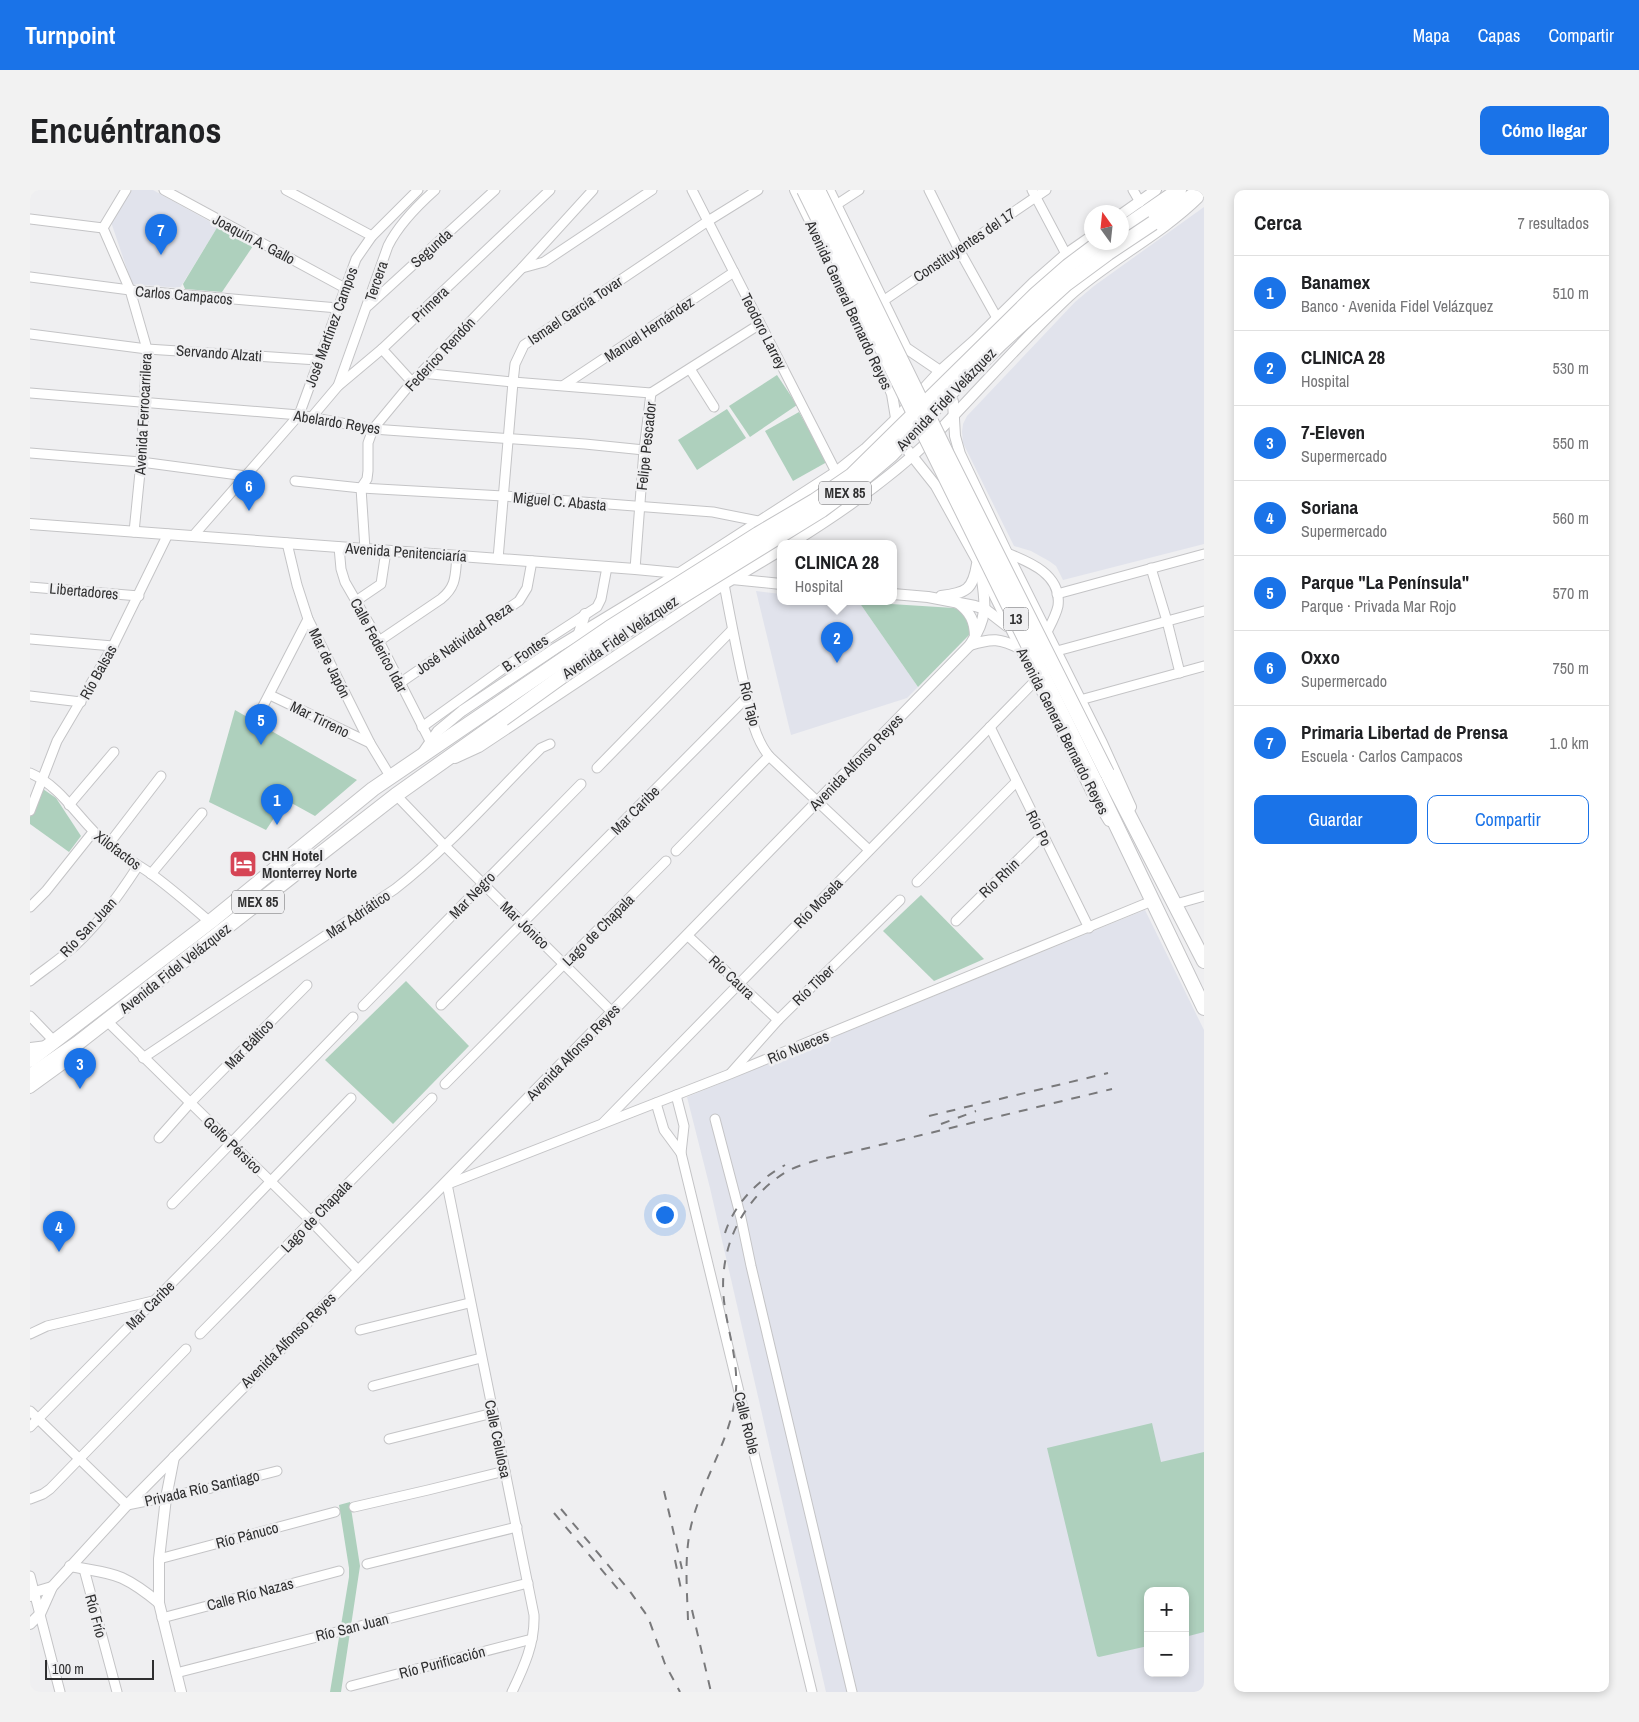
<!DOCTYPE html>
<html lang="es">
<meta charset="utf-8">
<style>
:root{--surface:#fff;--page:#f2f2f2;--text:#202124;--muted:#757577;--line:#e0e0e0;--accent:#1a73e8}
body{margin:0;font-family:"Archivo Narrow",sans-serif;background:var(--page);color:var(--text)}
.controls{position:absolute;right:15px;bottom:15px;display:grid;overflow:hidden;border-radius:10px;box-shadow:0 2px 8px #0003}
.controls button{width:45px;height:45px;display:grid;place-items:center;padding:0;border:0;border-bottom:1px solid var(--line);background:var(--surface);color:var(--text);font:25px sans-serif}
.compass{position:absolute;left:1054px;top:15px;width:45px;height:45px;border-radius:50%;background:var(--surface);box-shadow:0 2px 8px #0003;rotate:345deg}
.scale{position:absolute;left:15px;bottom:12px;width:109px;box-sizing:border-box;padding-left:5px;border:2px solid #2f2f30;border-top:0;font-size:14px;line-height:18px;white-space:nowrap;color:#2f2f30;-webkit-text-stroke:4px #efeff1;paint-order:stroke}
.you{position:absolute;left:634px;top:1024px;width:18px;height:18px;margin:-12px;border:4px solid #fff;border-radius:50%;background:#1a73e8;box-shadow:0 0 0 8px #1a73e833}
.badge{display:grid;place-items:center;width:32px;height:32px;border-radius:50%;background:var(--accent);color:#fff;font-size:16px;font-weight:700}
.pin{position:absolute;translate:-50% -41px;filter:drop-shadow(0 1px 2px #0008)}
.pin::after{content:'';position:absolute;top:26px;width:18px;height:15px;background:inherit;clip-path:polygon(0 0,100% 0,50% 100%)}
.popup{position:absolute;left:747px;top:350px;width:120px;height:65px;box-sizing:border-box;display:grid;place-content:center;border-radius:10px;background:var(--surface);filter:drop-shadow(0 1px 4px #0005);font-size:16px;white-space:nowrap;color:var(--muted)}
.popup b{font-size:19px;color:var(--text)}
.popup::after{content:'';position:absolute;left:50%;top:100%;margin-left:-10px;border:10px solid transparent;border-top-color:var(--surface)}
.list{margin:0;padding:0;list-style:none}
h2{display:flex;justify-content:space-between;align-items:center;height:65px;margin:0;padding:0 20px;font-size:21px}
h2 small{font-size:16px;font-weight:400;color:var(--muted)}
.list li{display:grid;grid-template-columns:32px 1fr auto;gap:15px;align-items:center;box-sizing:border-box;height:75px;padding:0 20px;border-top:1px solid var(--line)}
.list b{display:block;font-size:19px;white-space:nowrap}
.list p{margin:0;font-size:16px;white-space:nowrap;color:var(--muted)}
.list em{font-size:16px;font-style:normal;color:var(--muted)}
.actions{display:flex;gap:10px;padding:15px 20px}
.actions a{flex:1;padding:11px 0;border:1px solid var(--accent);border-radius:10px;text-align:center;font-size:18px;color:var(--accent)}
.actions .main{background:var(--accent);color:#fff}
.map{position:relative;flex:none;width:1174px;height:1502px;overflow:hidden;border-radius:10px}
header{display:flex;align-items:center;gap:30px;box-sizing:border-box;height:70px;padding:0 25px;background:var(--accent);color:#fff}
header strong{font-size:24px}
nav{display:flex;gap:28px;margin-inline-start:auto;font-size:18px}
.intro{display:flex;align-items:center;justify-content:space-between;box-sizing:border-box;height:120px;padding:0 30px}
h1{margin:0;font-size:35px}
.button{padding:12px 22px;border-radius:10px;background:var(--accent);color:#fff;font-size:18px;font-weight:700}
main{display:flex;gap:30px;padding:0 30px}
aside{flex:1;background:var(--surface);border-radius:10px;box-shadow:0 2px 8px #0003}
.map>svg:first-child{display:block}
</style>
<header>
<strong>Turnpoint</strong>
<nav><a>Mapa</a><a>Capas</a><a>Compartir</a></nav>
</header>
<div class="intro"><h1>Encuéntranos</h1><a class="button">Cómo llegar</a></div>
<main>
<div class="map">
<svg width="1174" height="1502" viewBox="0 0 1174 1502">
<rect width="100%" height="100%" fill="#efeff1"/>
<g fill="#e1e3ec" fill-rule="evenodd">
<polygon points="102,0 123,0 188,36 150,98 102,94 81,32"/>
<polygon points="1174,17 1174,354 1033,390 1026,376 1019,371 1001,361 984,356 933,253 932,242 933,234 937,226 1045,112 1064,96"/>
<polygon points="726,401 751,404 751,412 829,412 888,497 877,508 761,545"/>
<path d="M1115 720 1174 840V1502H796L680 998 657 907ZM1118 1401H1155V1483H1118Z"/>
</g>
<g fill="#aed0bd">
<polygon points="188,36 223,56 192,102 155,99 153,94"/>
<polygon points="747,185 767,215 720,247 699,216"/>
<polygon points="697,219 716,248 667,280 648,250"/>
<polygon points="769,222 797,272 763,291 735,241"/>
<polygon points="829,412 924,418 931,420 941,435 940,444 888,497"/>
<polygon points="205,520 327,590 285,626 256,610 236,640 179,612"/>
<polygon points="13,599 26,608 51,646 39,662 0,634 0,627"/>
<polygon points="891,705 954,769 904,791 853,741"/>
<polygon points="376,791 439,856 363,934 295,870"/>
<polygon points="1122,1233 1131,1272 1174,1262 1174,1442 1155,1447 1155,1401 1118,1401 1118,1456 1069,1467 1067,1466 1017,1258"/>
<polygon points="320,1312 330,1376 311,1502 300,1502 319,1387 319,1378 309,1315"/>
</g>
<g fill="none" stroke-linecap="round" stroke-linejoin="round">
<defs>
<g id="minor">
<polyline points="134,0 315,98"/>
<polyline points="256,0 342,46"/>
<polyline points="662,0 806,282"/>
<polyline points="899,0 928,58 967,128"/>
<polyline points="1002,0 1036,64"/>
<polyline points="1103,0 1110,12"/>
<polyline points="806,15 829,0"/>
<polyline points="0,29 73,38"/>
<polyline points="73,38 100,100 117,159 111,272 104,342"/>
<polyline points="73,38 96,0"/>
<polyline points="492,78 514,72 622,0"/>
<polyline points="0,87 100,100 308,118"/>
<polyline points="853,111 1016,0"/>
<polyline points="338,116 465,0"/>
<polyline points="0,144 117,159 288,170"/>
<polyline points="352,159 382,192"/>
<polyline points="660,179 684,217"/>
<polyline points="391,183 483,192 621,203"/>
<polyline points="534,195 704,82"/>
<path d="M308 196 358 56C369 34 387 16 405 0"/>
<polyline points="0,203 269,225 343,239 555,254 614,260"/>
<polyline points="621,203 730,134"/>
<polyline points="281,228 308,196 352,159 520,0"/>
<polyline points="0,263 111,272 216,286"/>
<polyline points="265,291 331,298 473,306 683,322 728,331"/>
<polyline points="163,346 269,225 326,69 342,46 388,0"/>
<polyline points="257,353 267,395 278,429 340,553 360,586"/>
<polyline points="309,357 311,379 315,392 349,451 400,551"/>
<polyline points="335,359 331,298 337,289 338,281 338,253 343,239 382,192 492,78 563,0"/>
<path d="M977 363C1000 372 1032 385 1028 416 1026 425 1021 434 1017 442"/>
<polyline points="468,369 483,192 485,174 494,155 678,31 728,0"/>
<polyline points="1121,378 1137,431 1150,483"/>
<polyline points="605,379 614,260 621,203"/>
<path d="M694 394C700 426 706 458 713 489 719 515 722 545 739 566L839 660"/>
<polyline points="0,397 109,406"/>
<polyline points="1027,404 1174,364"/>
<polyline points="326,411 351,394 356,361"/>
<polyline points="0,449 83,456"/>
<path d="M349 451 411 409C427 396 425 385 427 366"/>
<polyline points="1027,461 1174,421"/>
<polyline points="370,493 489,411 497,398 502,371"/>
<polyline points="240,505 340,553"/>
<polyline points="0,506 51,512"/>
<polyline points="1050,510 1174,476"/>
<polyline points="232,518 278,429"/>
<polyline points="392,537 481,473 567,417 571,409 577,377"/>
<polyline points="960,537 1059,738"/>
<polyline points="567,578 702,440"/>
<path d="M0 583C33 597 49 631 76 653 89 665 106 673 120 683 141 698 161 716 180 732"/>
<polyline points="366,605 414,655 582,822"/>
<polyline points="39,615 84,562"/>
<polyline points="0,621 27,551 83,456 138,344"/>
<polyline points="78,655 131,586"/>
<polyline points="646,661 739,566"/>
<polyline points="121,684 172,623"/>
<polyline points="887,692 986,592"/>
<polyline points="1146,714 1174,706"/>
<polyline points="0,717 16,701 63,642"/>
<polyline points="926,731 1013,645"/>
<polyline points="657,745 748,830"/>
<path d="M0 791C11 782 23 774 34 765 64 741 87 708 108 676"/>
<polyline points="411,815 717,507"/>
<polyline points="333,816 551,594"/>
<polyline points="0,826 24,851"/>
<polyline points="77,831 281,1031 328,1080"/>
<path d="M113 868 365 699C418 658 463 606 511 558L520 554"/>
<polyline points="701,883 748,830 870,710"/>
<polyline points="415,894 636,671"/>
<polyline points="646,905 654,936 651,963 782,1502"/>
<polyline points="626,913 634,940 651,963"/>
<polyline points="685,929 711,1028 721,1076 822,1502"/>
<polyline points="573,933 1006,490"/>
<polyline points="129,948 160,913 277,795"/>
<path d="M417 994 504 1425C505 1453 494 1477 482 1502"/>
<polyline points="413,996 700,884 1122,711"/>
<polyline points="142,1014 323,827"/>
<polyline points="330,1140 439,1113"/>
<polyline points="0,1144 17,1136 123,1111"/>
<polyline points="170,1144 402,908"/>
<polyline points="343,1196 451,1168"/>
<polyline points="0,1221 97,1315 181,1298 247,1281"/>
<polyline points="0,1237 187,1047 321,908"/>
<polyline points="359,1249 463,1223"/>
<polyline points="0,1309 13,1304 20,1299 156,1159"/>
<polyline points="324,1317 398,1300 475,1281"/>
<polyline points="129,1369 305,1322"/>
<polyline points="337,1374 487,1337"/>
<polyline points="54,1379 87,1502"/>
<polyline points="0,1386 30,1502"/>
<polyline points="132,1428 309,1381"/>
<polyline points="146,1483 498,1393"/>
<polyline points="321,1496 502,1449"/>
</g>
<g id="tertiary">
<polyline points="765,0 849,172 862,204 867,234"/>
<polyline points="799,0 876,158 910,181 917,192 923,212 925,246 930,264 977,363 1072,553 1101,617"/>
<polyline points="1092,24 1126,0"/>
<polyline points="870,248 875,257 906,296 947,370 1062,603 1079,631"/>
<polyline points="0,334 605,379 648,383"/>
<path d="M760 354C812 322 861 288 905 245 950 199 992 150 1039 106 1079 70 1129 46 1168 8"/>
<polyline points="682,387 751,394"/>
<polyline points="863,404 898,407 945,416 955,419 977,436"/>
<path d="M911 406C936 403 943 400 947 374"/>
<path d="M928 413C940 422 945 431 945 447"/>
<polyline points="549,443 555,424"/>
<path d="M940 455C962 448 970 448 991 459"/>
<polyline points="392,564 408,541 432,521 526,458 648,384 806,282 835,259 866,229 910,181 945,150 1003,93 1036,64 1062,46"/>
<polyline points="425,568 449,557 691,396 751,360"/>
<polyline points="0,858 17,856"/>
<polyline points="0,898 40,869 44,864 48,854"/>
<polyline points="144,1267 136,1308 129,1369 129,1413 151,1502"/>
<path d="M40 1376C57 1380 76 1381 92 1388 105 1394 117 1403 129 1413"/>
<polyline points="0,1406 5,1402 22,1397"/>
<path d="M0 1434 10 1424 22 1397 97 1315 412 996 940 455C960 424 955 411 950 376"/>
</g>
<g id="primary">
<polyline points="1077,583 1174,771"/>
<polyline points="1065,591 1174,818"/>
</g>
<g id="trunk">
<polyline points="1123,33 1171,0"/>
<polyline points="1092,39 1149,0"/>
<polyline points="0,870 180,732 343,599 465,516"/>
<polyline points="0,886 48,853 366,605 473,529"/>
</g>
</defs>
<use href="#minor" stroke="#c4c4c6" stroke-width="11"/>
<use href="#tertiary" stroke="#c4c4c6" stroke-width="12"/>
<use href="#primary" stroke="#c4c4c6" stroke-width="16"/>
<use href="#trunk" stroke="#c4c4c6" stroke-width="16"/>
<use href="#minor" stroke="#fff" stroke-width="9"/>
<use href="#tertiary" stroke="#fff" stroke-width="10"/>
<use href="#primary" stroke="#fff" stroke-width="14"/>
<use href="#trunk" stroke="#fff" stroke-width="14"/>
<g stroke="#79797b" stroke-width="2" stroke-dasharray="9 9" stroke-linecap="butt">
<polyline points="899,926 1078,883"/>
<polyline points="911,934 946,921"/>
<path d="M695 1043C704 1014 728 990 755 975"/>
<polyline points="634,1301 652,1379"/>
<polyline points="531,1319 599,1400 618,1427 635,1474 650,1502"/>
<polyline points="524,1323 592,1404"/>
<polyline points="645,1370 652,1404"/>
<polyline points="662,1420 681,1502"/>
<path d="M658 1430C657 1399 654 1367 661 1336 671 1294 696 1257 704 1215 711 1181 700 1151 695 1118 686 1064 709 1011 756 982 764 977 775 974 784 971L1082 899"/>
</g>
<defs>
<g id="primary-bridge">
<polyline points="774,0 1065,591"/>
<polyline points="788,0 916,262 1077,583"/>
</g>
<g id="trunk-bridge">
<polyline points="465,516 579,438 728,344 784,311 822,285 1006,104 1038,76 1070,52"/>
<polyline points="473,529 588,446 792,320 827,294 861,265 909,214 971,153 1036,94 1078,63 1123,33"/>
</g>
</defs>
<use href="#primary-bridge" stroke="#c4c4c6" stroke-width="16" stroke-linecap="butt"/>
<use href="#trunk-bridge" stroke="#c4c4c6" stroke-width="16" stroke-linecap="butt"/>
<use href="#primary-bridge" stroke="#fff" stroke-width="14"/>
<use href="#trunk-bridge" stroke="#fff" stroke-width="14"/>
</g>
<defs>
<symbol id="hotel-square" viewBox="-11 -11 22 22"><rect x="-9" y="-9" width="18" height="18" rx="4" fill="#d64555" stroke="#efeff1"/><path d="M-6-4.5h1.5V1H6V5H4.5V3h-9V5H-6ZM-4 0a1.8 1.8 0 1 1 3.6 0ZM.5 0V-2.5h3Q6-2.5 6 0Z" fill="#fff"/></symbol>
</defs>
<g fill-rule="evenodd">
<use href="#hotel-square" x="197" y="658" width="32" height="32"/>
</g>
<g text-anchor="middle" dominant-baseline="central" stroke-width="5" stroke-linejoin="round" paint-order="stroke">
<g fill="#efeff1" stroke="#69696a" stroke-width="1">
<rect x="789" y="291.5" width="52" height="23" rx="4"/>
<rect x="973.5" y="417.5" width="25" height="23" rx="4"/>
<rect x="202" y="700.5" width="52" height="23" rx="4"/>
</g>
<g font-size="14" font-weight="bold" fill="#2f2f30">
<text x="815" y="303">MEX 85</text>
<text x="986" y="429">13</text>
<text x="228" y="712">MEX 85</text>
</g>
<g font-size="15" fill="#2f2f30" stroke="#efeff1">
<text transform="translate(224 49) rotate(28)">Joaquín A. Gallo</text>
<text transform="translate(934 55) rotate(-34)">Constituyentes del 17</text>
<text transform="translate(401 58) rotate(-42)">Segunda</text>
<text transform="translate(346 91) rotate(-71)">Tercera</text>
<text transform="translate(154 105) rotate(5)">Carlos Campacos</text>
<text transform="translate(400 114) rotate(-44)">Primera</text>
<text transform="translate(819 115) rotate(65)">Avenida General Bernardo Reyes</text>
<text transform="translate(545 120) rotate(-34)">Ismael García Tovar</text>
<text transform="translate(301 137) rotate(-70)">José Martínez Campos</text>
<text transform="translate(619 139) rotate(-34)">Manuel Hernández</text>
<text transform="translate(734 141) rotate(63)">Teodoro Larrey</text>
<text transform="translate(189 163) rotate(4)">Servando Alzati</text>
<text transform="translate(410 164) rotate(-47)">Federico Rendón</text>
<text transform="translate(916 209) rotate(-46)">Avenida Fidel Velázquez</text>
<text transform="translate(113 224) rotate(-87)">Avenida Ferrocarrilera</text>
<text transform="translate(307 232) rotate(9)">Abelardo Reyes</text>
<text transform="translate(616 256) rotate(-84)">Felipe Pescador</text>
<text transform="translate(530 311) rotate(5)">Miguel C. Abasta</text>
<text transform="translate(376 362) rotate(4)">Avenida Penitenciaría</text>
<text transform="translate(54 401) rotate(5)">Libertadores</text>
<text transform="translate(590 447) rotate(-34)">Avenida Fidel Velázquez</text>
<text transform="translate(434 448) rotate(-35)">José Natividad Reza</text>
<text transform="translate(349 455) rotate(62)">Calle Federico Idar</text>
<text transform="translate(495 463) rotate(-35)">B. Fontes</text>
<text transform="translate(300 473) rotate(64)">Mar de Japón</text>
<text transform="translate(68 482) rotate(-61)">Río Balsas</text>
<text transform="translate(720 514) rotate(76)">Río Tajo</text>
<text transform="translate(290 529) rotate(26)">Mar Tirreno</text>
<text transform="translate(1033 541) rotate(63)">Avenida General Bernardo Reyes</text>
<text transform="translate(826 572) rotate(-46)">Avenida Alfonso Reyes</text>
<text transform="translate(605 620) rotate(-45)">Mar Caribe</text>
<text transform="translate(1009 638) rotate(63)">Río Po</text>
<text transform="translate(88 660) rotate(37)">Xilofactos</text>
<text transform="translate(969 688) rotate(-44)">Río Rhin</text>
<text transform="translate(442 705) rotate(-46)">Mar Negro</text>
<text transform="translate(788 713) rotate(-46)">Río Mosela</text>
<text transform="translate(328 724) rotate(-34)">Mar Adriático</text>
<text transform="translate(495 735) rotate(44)">Mar Jónico</text>
<text transform="translate(58 737) rotate(-47)">Río San Juan</text>
<text transform="translate(568 740) rotate(-45)">Lago de Chapala</text>
<text transform="translate(145 778) rotate(-38)">Avenida Fidel Velázquez</text>
<text transform="translate(702 787) rotate(43)">Río Caura</text>
<text transform="translate(783 795) rotate(-44)">Río Tiber</text>
<text transform="translate(219 854) rotate(-46)">Mar Báltico</text>
<text transform="translate(768 857) rotate(-22)">Río Nueces</text>
<text transform="translate(543 862) rotate(-46)">Avenida Alfonso Reyes</text>
<text transform="translate(203 955) rotate(44)">Golfo Pérsico</text>
<text transform="translate(286 1026) rotate(-46)">Lago de Chapala</text>
<text transform="translate(120 1115) rotate(-45)">Mar Caribe</text>
<text transform="translate(258 1150) rotate(-45)">Avenida Alfonso Reyes</text>
<text transform="translate(717 1233) rotate(76)">Calle Roble</text>
<text transform="translate(468 1249) rotate(78)">Calle Celulosa</text>
<text transform="translate(172 1298) rotate(-13)">Privada Río Santiago</text>
<text transform="translate(217 1345) rotate(-15)">Río Pánuco</text>
<text transform="translate(220 1404) rotate(-15)">Calle Río Nazas</text>
<text transform="translate(66 1426) rotate(75)">Río Frío</text>
<text transform="translate(322 1437) rotate(-14)">Río San Juan</text>
<text transform="translate(412 1472) rotate(-15)">Río Purificación</text>
</g>
<g font-size="15" font-weight="bold" fill="#2f2f30" stroke="#efeff1" text-anchor="start">
<text x="232" y="665">CHN Hotel<tspan x="232" dy="17">Monterrey Norte</tspan></text>
</g>
</g>
</svg>
<div class="controls">
<button>+</button>
<button>−</button>
</div>
<svg class="compass" viewBox="-18 -18 36 36"><path d="M0-13l5 13h-10z" fill="#e53935"/><path d="M0 13l5-13h-10z" fill="#757577"/></svg>
<div class="scale">100 m</div>
<div class="you"></div>
<div class="pin badge" style="left:247px;top:635px">1</div>
<div class="pin badge" style="left:807px;top:473px">2</div>
<div class="popup"><b>CLINICA 28</b>Hospital</div>
<div class="pin badge" style="left:50px;top:899px">3</div>
<div class="pin badge" style="left:29px;top:1062px">4</div>
<div class="pin badge" style="left:231px;top:555px">5</div>
<div class="pin badge" style="left:219px;top:321px">6</div>
<div class="pin badge" style="left:131px;top:65px">7</div>
</div>
<aside>
<h2>Cerca<small>7 resultados</small></h2>
<ul class="list">
<li><span class="badge">1</span><div><b>Banamex</b><p>Banco · Avenida Fidel Velázquez</p></div><em>510 m</em></li>
<li><span class="badge">2</span><div><b>CLINICA 28</b><p>Hospital</p></div><em>530 m</em></li>
<li><span class="badge">3</span><div><b>7-Eleven</b><p>Supermercado</p></div><em>550 m</em></li>
<li><span class="badge">4</span><div><b>Soriana</b><p>Supermercado</p></div><em>560 m</em></li>
<li><span class="badge">5</span><div><b>Parque &quot;La Península&quot;</b><p>Parque · Privada Mar Rojo</p></div><em>570 m</em></li>
<li><span class="badge">6</span><div><b>Oxxo</b><p>Supermercado</p></div><em>750 m</em></li>
<li><span class="badge">7</span><div><b>Primaria Libertad de Prensa</b><p>Escuela · Carlos Campacos</p></div><em>1.0 km</em></li>
</ul>
<div class="actions"><a class="main">Guardar</a><a>Compartir</a></div>
</aside>
</main>
